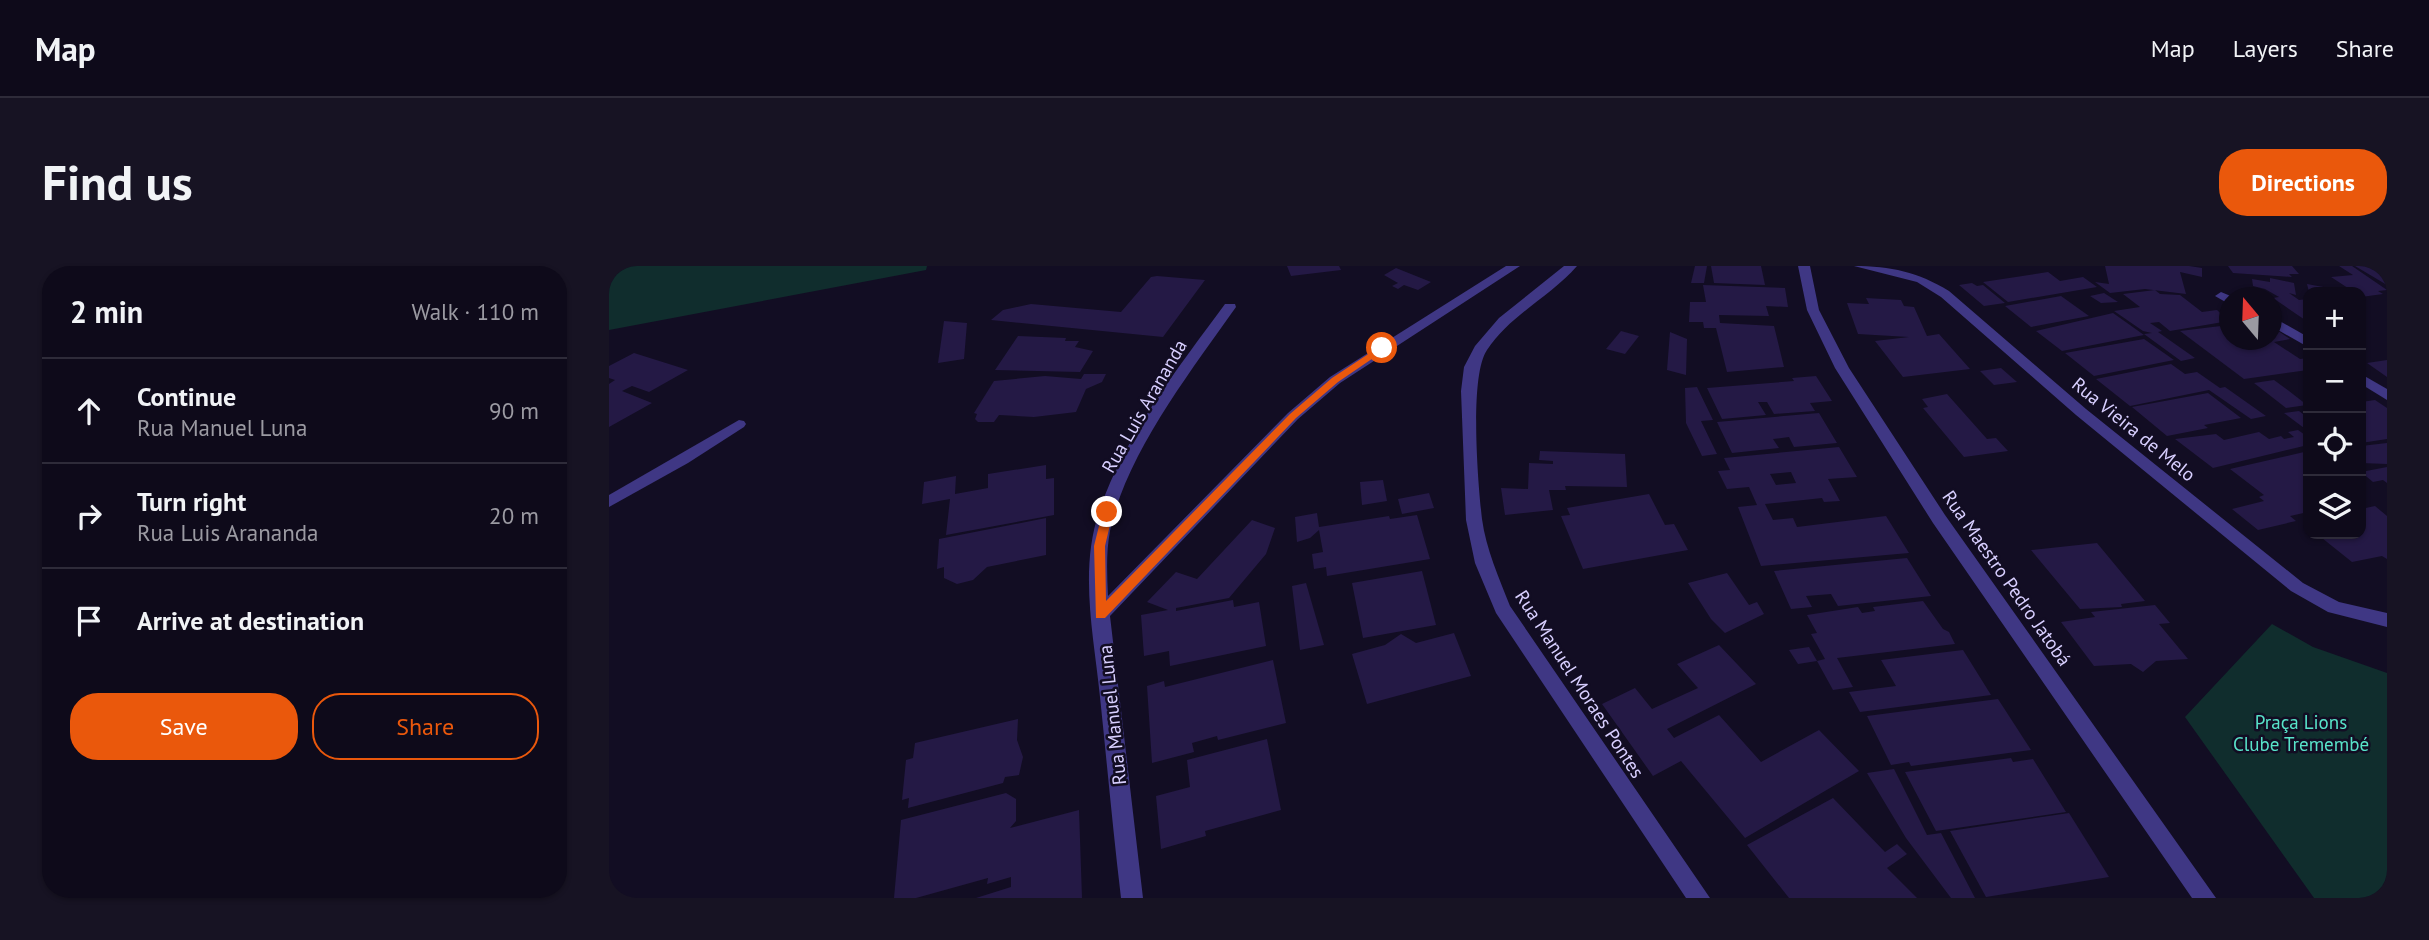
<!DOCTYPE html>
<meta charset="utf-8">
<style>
:root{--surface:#0e0a1a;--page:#171323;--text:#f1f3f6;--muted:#9b9aa2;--line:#2e2b39;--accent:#ea580c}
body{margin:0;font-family:"PT Sans",sans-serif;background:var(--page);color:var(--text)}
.controls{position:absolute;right:21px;top:21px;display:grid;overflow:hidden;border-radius:14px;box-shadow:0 2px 5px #0004}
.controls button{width:63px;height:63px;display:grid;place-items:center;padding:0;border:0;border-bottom:2px solid var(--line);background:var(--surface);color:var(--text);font:35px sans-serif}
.compass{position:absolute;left:1610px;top:21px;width:63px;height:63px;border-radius:50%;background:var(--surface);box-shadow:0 2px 5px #0004;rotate:341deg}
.stop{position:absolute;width:21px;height:21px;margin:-16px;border:5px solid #ea580c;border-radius:50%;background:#fff}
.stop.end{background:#ea580c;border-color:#fff;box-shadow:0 2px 7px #0008}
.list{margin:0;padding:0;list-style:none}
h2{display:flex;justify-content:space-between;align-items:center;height:91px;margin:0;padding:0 28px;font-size:30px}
h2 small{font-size:23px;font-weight:400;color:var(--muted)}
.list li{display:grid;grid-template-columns:46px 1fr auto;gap:21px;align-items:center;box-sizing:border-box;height:105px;padding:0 28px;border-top:2px solid var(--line)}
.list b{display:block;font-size:26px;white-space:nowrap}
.list p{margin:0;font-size:23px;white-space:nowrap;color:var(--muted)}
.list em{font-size:23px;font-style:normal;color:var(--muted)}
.actions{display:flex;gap:14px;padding:21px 28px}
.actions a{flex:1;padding:16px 0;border:2px solid var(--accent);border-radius:28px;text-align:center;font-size:24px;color:var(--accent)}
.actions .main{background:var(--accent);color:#fff}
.icon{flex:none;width:38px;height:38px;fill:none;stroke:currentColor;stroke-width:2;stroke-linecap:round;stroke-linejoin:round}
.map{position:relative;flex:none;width:1778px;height:632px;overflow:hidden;border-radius:28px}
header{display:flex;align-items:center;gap:42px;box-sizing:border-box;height:98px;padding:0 35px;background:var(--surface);border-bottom:2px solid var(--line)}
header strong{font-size:33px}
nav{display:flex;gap:38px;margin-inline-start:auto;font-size:24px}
.intro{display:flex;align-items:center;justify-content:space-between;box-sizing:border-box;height:168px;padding:0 42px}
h1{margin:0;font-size:49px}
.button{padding:18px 32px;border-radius:28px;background:var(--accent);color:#fff;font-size:24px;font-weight:700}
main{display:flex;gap:42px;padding:0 42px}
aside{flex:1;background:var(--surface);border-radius:28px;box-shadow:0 2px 5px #0004}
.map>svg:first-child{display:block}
</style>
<header>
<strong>Map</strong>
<nav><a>Map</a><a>Layers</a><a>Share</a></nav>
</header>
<div class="intro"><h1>Find us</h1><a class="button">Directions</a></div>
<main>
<aside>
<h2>2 min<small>Walk · 110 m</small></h2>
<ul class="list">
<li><svg class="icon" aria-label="ahead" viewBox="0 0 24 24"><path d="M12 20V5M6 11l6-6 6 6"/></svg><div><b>Continue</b><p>Rua Manuel Luna</p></div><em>90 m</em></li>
<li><svg class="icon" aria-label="right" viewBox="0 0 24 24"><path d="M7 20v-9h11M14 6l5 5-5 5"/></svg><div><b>Turn right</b><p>Rua Luis Arananda</p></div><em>20 m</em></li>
<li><svg class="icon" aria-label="arrive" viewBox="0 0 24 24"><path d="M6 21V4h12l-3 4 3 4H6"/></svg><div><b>Arrive at destination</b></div></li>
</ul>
<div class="actions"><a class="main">Save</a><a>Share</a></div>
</aside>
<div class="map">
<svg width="1778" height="632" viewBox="0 0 1778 632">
<rect width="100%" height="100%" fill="#120d23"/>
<g fill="#102d2d">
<polygon points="0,0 318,0 317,4 0,64"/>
<polygon points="1663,358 1704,381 1778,407 1778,632 1705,632 1576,451"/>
</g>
<g fill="#241945" fill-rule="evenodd">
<polygon points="678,0 730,0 732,4 682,10"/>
<polygon points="1086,0 1098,0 1095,17 1082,17"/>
<polygon points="1102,0 1152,0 1156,19 1105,17"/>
<polygon points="1496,0 1580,0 1593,2 1593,11 1571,6 1577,28 1536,23 1501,27 1486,16 1500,18"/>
<polygon points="1619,0 1683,0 1690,8 1680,8 1683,11 1624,7"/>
<polygon points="1730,0 1743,0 1778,24 1769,25 1774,28 1752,31 1752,26 1745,26 1722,11 1744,9"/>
<polygon points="1746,0 1778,0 1778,8 1770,9 1778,9 1778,19"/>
<polygon points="787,2 822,16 809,24 795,19 789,23 783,20 789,17 775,9"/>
<polygon points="1439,6 1451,15 1474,11 1488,21 1399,36 1374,16"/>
<polygon points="548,10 596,14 554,71 382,54 394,44 422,38 512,46 542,11"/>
<polygon points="1661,12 1685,17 1687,29 1680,27 1690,34 1699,33 1699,56 1664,32 1670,31 1656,23 1644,20 1643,13 1661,16"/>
<polygon points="1363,17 1368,20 1374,19 1396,37 1375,40 1350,19"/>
<polygon points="1698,18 1736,25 1736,26 1700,26"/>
<polygon points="1094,19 1176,22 1179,41 1157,40 1160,50 1110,49 1111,57 1165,60 1175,101 1118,106 1107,62 1095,62 1094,56 1080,56 1081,36 1097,36"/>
<polygon points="1546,24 1551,28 1571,29 1593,46 1608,44 1620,55 1561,65 1550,56 1541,57 1553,65 1549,66 1586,92 1572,95 1535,68 1543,67 1534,65 1505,45 1531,41 1514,28"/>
<polygon points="1495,27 1509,36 1492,37 1481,30"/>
<polygon points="1452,30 1480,50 1422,61 1396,40"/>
<polygon points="1257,32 1292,34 1295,40 1305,41 1318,70 1330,68 1361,103 1294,111 1266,75 1300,71 1249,68 1238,37 1260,38"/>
<polygon points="1504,47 1535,69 1453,85 1427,65"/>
<polygon points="335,55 358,57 355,93 329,97"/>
<polygon points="1620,59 1620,74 1662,74 1662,60 1681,73 1665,76 1691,93 1699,92 1699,104 1635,113 1571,65"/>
<polygon points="1012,65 1030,70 1016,88 997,83"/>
<polygon points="1061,66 1078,73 1077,109 1058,104"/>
<polygon points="409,70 457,72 456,75 470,75 466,81 484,85 471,106 386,104"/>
<polygon points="1535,73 1565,94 1485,110 1456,87"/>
<polygon points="25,87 79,104 40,126 23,120 13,125 43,137 0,161 0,118 6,114 0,112 0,100"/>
<polygon points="1778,94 1778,111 1758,97"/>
<polygon points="1562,98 1576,108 1588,106 1611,122 1616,121 1657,150 1642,153 1600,124 1521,140 1487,113"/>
<polygon points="1392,102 1408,116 1385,119 1371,105"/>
<polygon points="475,108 497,108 493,116 477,123 467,146 425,151 390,149 385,156 369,156 366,153 368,148 365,147 385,115 436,110 472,113"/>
<polygon points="1207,110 1223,135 1201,137 1206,145 1165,148 1158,136 1149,136 1157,149 1113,153 1098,122 1185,115 1183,112"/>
<polygon points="1665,114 1680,125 1698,139 1677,142 1645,117"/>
<polygon points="1088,121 1104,154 1092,155 1108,188 1093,190 1077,157 1076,122"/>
<polygon points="1599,127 1632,152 1595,159 1599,162 1558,170 1523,141"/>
<polygon points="1338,128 1378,173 1387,172 1399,185 1355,191 1314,142 1319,141 1313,133"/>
<polygon points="1766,134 1778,142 1778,173 1752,177 1752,136"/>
<polygon points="1690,145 1699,152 1699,165 1675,147"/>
<polygon points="1210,147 1228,177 1185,181 1180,171 1164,173 1170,182 1123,187 1108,156"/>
<polygon points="1689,164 1699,171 1699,179 1604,202 1566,173 1607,168 1615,174 1650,166 1660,173 1672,170 1675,173 1685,171 1679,166"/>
<polygon points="1778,177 1778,198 1752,197 1752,180"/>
<path d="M1230 181 1248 211 1219 213 1231 235 1215 236 1213 232 1156 238 1164 254 1184 252 1188 261 1277 250 1300 287 1152 300 1129 241 1148 239 1140 221 1118 223 1109 205 1121 204 1115 192ZM1182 206 1187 217 1167 219 1161 208Z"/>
<polygon points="931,185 1016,188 1018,221 956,220 957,224 940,224 944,244 896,249 892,222 919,223 920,197 944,198 944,195 930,194"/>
<polygon points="1695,186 1699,189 1699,246 1681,250 1687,255 1649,264 1623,243 1655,235 1650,231 1655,229 1621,203"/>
<polygon points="437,199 437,213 445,212 445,249 337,269 341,233 313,238 315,216 347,210 346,228 379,222 379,208"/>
<polygon points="1778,201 1778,217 1774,214 1764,216 1752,206"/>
<polygon points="774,214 778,235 753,239 751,216"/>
<polygon points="820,227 825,242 793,248 789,233"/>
<polygon points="1040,228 1056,259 1065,258 1079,284 974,303 952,250 961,249 958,242"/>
<polygon points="1766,240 1778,250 1778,293 1773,290 1743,296 1708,268 1752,268 1752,243"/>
<polygon points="708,247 710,261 780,250 781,253 808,249 821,293 718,310 717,301 705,303 703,288 714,286 710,264 701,272 688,276 686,251"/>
<polygon points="437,252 437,289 378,301 364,314 348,318 335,312 335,301 328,303 330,273"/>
<polygon points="643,254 666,262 657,288 620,332 567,342 567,345 624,334 625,341 650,336 657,380 561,400 560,385 535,390 532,349 559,344 538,336 567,306 588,313"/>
<polygon points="1488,277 1536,335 1512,338 1513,341 1471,343 1422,284"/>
<polygon points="1298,292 1322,330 1229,340 1222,328 1197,330 1203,341 1182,343 1165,305"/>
<polygon points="813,305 827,359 754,372 743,317"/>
<polygon points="1118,307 1140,339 1148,336 1155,348 1116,367 1102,353 1079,317"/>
<polygon points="697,317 715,379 691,384 683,320"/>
<polygon points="1314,335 1334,363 1340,366 1346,378 1228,392 1244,421 1224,424 1208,395 1216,393 1202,368 1208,367 1198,349 1249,341 1253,347 1266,345 1264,341"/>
<polygon points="1546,339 1561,357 1550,358 1579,393 1547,395 1534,406 1522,398 1485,400 1452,356 1486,351 1482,346"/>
<polygon points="845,367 862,410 758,438 743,388 776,379 792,368 807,377"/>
<polygon points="1110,379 1147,418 1058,463 1065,472 1110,449 1152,496 1210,464 1250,505 1136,572 1072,495 1044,510 993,438 1026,422 1043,443 1089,422 1068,398"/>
<polygon points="1200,381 1208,395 1189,398 1180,384"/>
<polygon points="1354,384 1382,429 1251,446 1240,426 1287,420 1272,394"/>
<polygon points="664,394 677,457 609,474 608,470 583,477 585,486 543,497 538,420 555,415 556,421"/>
<polygon points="1389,433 1422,484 1302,500 1300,496 1282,499 1258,450"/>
<polygon points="409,453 408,474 414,491 410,509 396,511 394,517 299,542 300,532 293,534 297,494 304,492 306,477"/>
<polygon points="658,473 672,544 596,565 597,570 552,583 547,530 581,521 578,494"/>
<polygon points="1402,492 1404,496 1424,493 1457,546 1327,565 1296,506"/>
<polygon points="1285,503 1318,569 1332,567 1366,632 1342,632 1297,572 1258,507"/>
<polygon points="397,527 407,533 407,555 401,562 470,544 473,632 367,632 402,621 402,611 378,618 379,612 307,632 285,632 292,554"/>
<polygon points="1224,532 1276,586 1288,578 1298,588 1278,602 1308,632 1180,632 1138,579"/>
<polygon points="1460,547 1500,611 1377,631 1341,565"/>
</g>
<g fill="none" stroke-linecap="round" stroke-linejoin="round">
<g fill="#3f3784" fill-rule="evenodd">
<path d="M897 0H911L731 117 689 153 501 350 534 632H512C504 565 498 498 491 431 485 371 470 305 490 246 515 170 569 102 616 38H626L627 41C582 105 517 188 501 265 497 286 498 308 499 330L679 147 721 111Z"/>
<path d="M955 0H968C941 31 901 49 878 84 860 110 869 218 873 253 877 283 890 312 901 340L1101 632H1077L887 347 866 297 857 254 852 125 855 101 866 80 890 52Z"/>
<polygon points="1189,0 1201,0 1210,44 1240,102 1336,249 1607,632 1583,632 1324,257 1226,102 1198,44"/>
<path d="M1245 0C1282 0 1309 6 1340 25L1477 143 1694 317 1730 336 1778 347V361L1719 346 1682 325 1467 149 1332 31 1308 16Z"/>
<polygon points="1612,26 1624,31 1620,32 1620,38 1606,30"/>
<polygon points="1662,50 1699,71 1699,81 1662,60"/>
<polygon points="1752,108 1778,123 1778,134 1752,118"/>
<polygon points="130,154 135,155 137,158 135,161 79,197 0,241 0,229"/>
</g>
</g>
<polygon fill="#ea580c" points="773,79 778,82 776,84 729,116 687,152 496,352 487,352 485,280 494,244 504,246 496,280 497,335 681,148 723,112"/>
<g text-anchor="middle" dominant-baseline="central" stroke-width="5" stroke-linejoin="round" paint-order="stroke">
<g font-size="19" fill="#d8cfff" stroke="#120d23">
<text transform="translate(535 140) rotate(-60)">Rua Luis Arananda</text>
<text transform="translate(1525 163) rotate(39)">Rua Vieira de Melo</text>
<text transform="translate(1398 312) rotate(55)">Rua Maestro Pedro Jatobá</text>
<text transform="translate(971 418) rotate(57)">Rua Manuel Moraes Pontes</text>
<text transform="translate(503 449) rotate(-96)">Rua Manuel Luna</text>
</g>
<g font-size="19" fill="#58e3c9" stroke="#120d23">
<text x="1692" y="456">Praça Lions<tspan x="1692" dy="22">Clube Tremembé</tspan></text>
</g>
</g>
</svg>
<div class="controls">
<button>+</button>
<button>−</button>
<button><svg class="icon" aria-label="locate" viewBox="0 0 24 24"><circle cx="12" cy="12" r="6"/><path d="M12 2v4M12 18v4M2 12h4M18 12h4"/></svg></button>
<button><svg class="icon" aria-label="layers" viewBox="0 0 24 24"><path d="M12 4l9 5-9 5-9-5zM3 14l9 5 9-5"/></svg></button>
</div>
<svg class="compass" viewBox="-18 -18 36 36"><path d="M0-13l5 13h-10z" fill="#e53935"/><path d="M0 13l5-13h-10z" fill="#9b9aa2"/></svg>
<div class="stop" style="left:773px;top:82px"></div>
<div class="stop end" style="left:498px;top:246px"></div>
</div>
</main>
